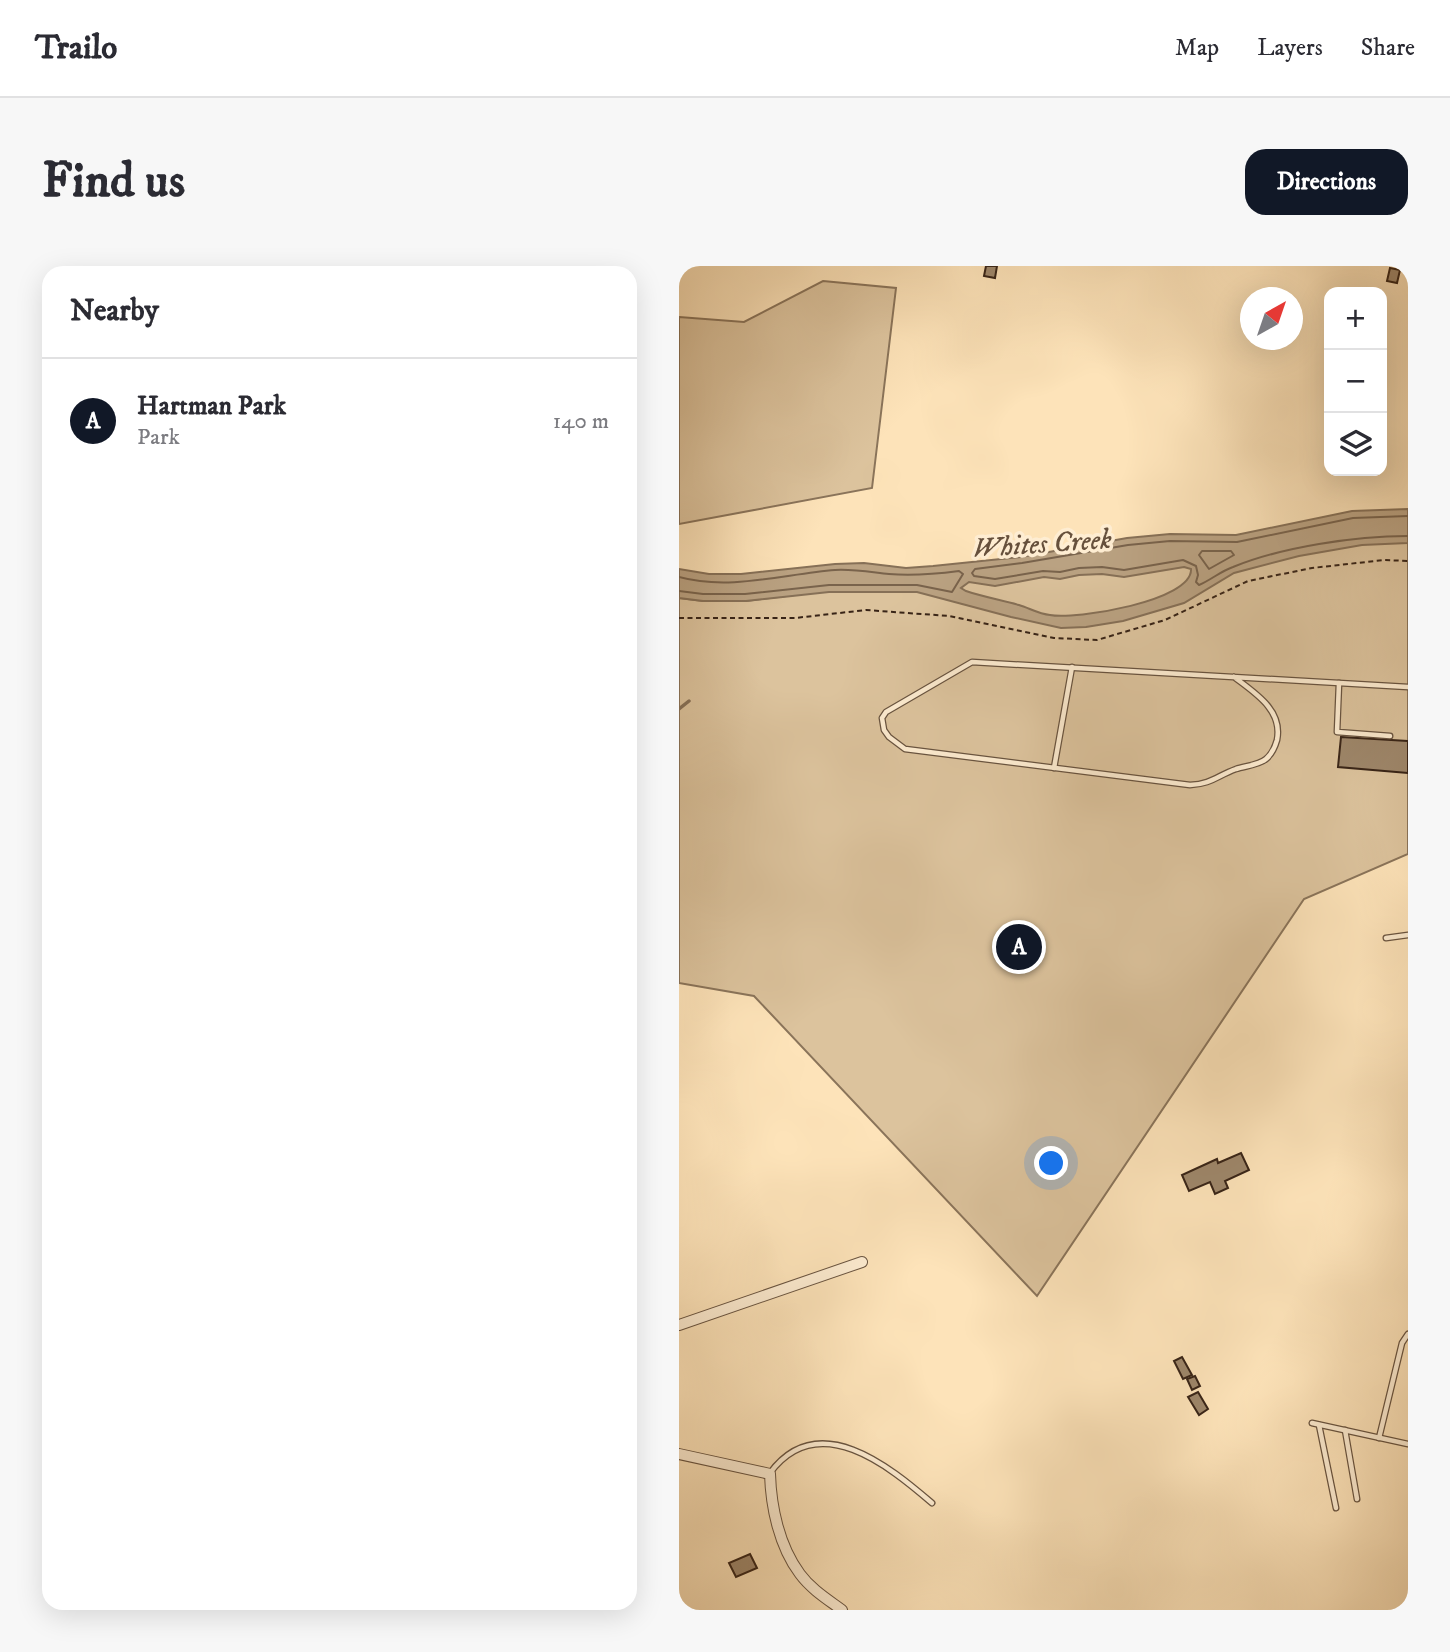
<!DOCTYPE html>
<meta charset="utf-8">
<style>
:root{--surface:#fff;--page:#f7f7f7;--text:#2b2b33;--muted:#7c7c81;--line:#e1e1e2;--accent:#111827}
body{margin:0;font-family:"IM FELL DW Pica",serif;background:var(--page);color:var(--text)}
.controls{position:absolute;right:21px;top:21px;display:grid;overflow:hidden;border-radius:14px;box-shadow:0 7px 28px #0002}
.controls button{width:63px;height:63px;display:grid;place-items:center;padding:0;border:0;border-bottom:2px solid var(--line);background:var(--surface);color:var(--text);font:35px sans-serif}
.compass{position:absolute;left:561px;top:21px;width:63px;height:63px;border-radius:50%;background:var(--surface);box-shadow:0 7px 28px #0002;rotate:40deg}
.you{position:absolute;left:373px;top:898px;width:24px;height:24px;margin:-18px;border:5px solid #fff;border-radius:50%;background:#1a73e8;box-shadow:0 0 0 10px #1a73e833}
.badge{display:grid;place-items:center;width:46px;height:46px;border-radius:50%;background:var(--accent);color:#fff;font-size:23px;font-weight:700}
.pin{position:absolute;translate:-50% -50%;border:4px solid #fff;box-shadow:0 2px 7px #0006}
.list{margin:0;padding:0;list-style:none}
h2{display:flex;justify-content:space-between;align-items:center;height:91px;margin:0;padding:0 28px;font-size:30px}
h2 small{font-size:23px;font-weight:400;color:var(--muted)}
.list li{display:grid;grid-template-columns:46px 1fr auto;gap:21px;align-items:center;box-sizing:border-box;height:126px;padding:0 28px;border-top:2px solid var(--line)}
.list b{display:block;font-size:26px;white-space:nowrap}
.list p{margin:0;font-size:23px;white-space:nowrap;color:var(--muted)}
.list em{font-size:23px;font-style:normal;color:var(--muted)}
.icon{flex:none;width:38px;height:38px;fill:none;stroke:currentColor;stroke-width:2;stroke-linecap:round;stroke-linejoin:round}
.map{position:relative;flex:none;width:729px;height:1344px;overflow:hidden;border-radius:21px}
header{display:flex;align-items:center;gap:42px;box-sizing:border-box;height:98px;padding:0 35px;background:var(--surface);border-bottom:2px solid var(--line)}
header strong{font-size:33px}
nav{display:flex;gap:38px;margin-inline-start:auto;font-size:24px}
.intro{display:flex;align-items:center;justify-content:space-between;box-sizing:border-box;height:168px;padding:0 42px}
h1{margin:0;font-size:49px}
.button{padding:18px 32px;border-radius:21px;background:var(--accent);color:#fff;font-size:24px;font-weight:700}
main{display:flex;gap:42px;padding:0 42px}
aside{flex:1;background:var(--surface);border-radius:21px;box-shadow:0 7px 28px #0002}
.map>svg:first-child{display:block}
</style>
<header>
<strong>Trailo</strong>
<nav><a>Map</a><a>Layers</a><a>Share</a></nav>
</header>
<div class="intro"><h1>Find us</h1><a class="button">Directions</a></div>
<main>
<aside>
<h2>Nearby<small></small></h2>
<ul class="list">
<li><span class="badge">A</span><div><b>Hartman Park</b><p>Park</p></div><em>140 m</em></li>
</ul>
</aside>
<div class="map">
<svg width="729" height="1344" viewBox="0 0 729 1344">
<rect width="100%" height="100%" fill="#fde3b9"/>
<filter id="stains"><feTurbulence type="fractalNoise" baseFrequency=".00286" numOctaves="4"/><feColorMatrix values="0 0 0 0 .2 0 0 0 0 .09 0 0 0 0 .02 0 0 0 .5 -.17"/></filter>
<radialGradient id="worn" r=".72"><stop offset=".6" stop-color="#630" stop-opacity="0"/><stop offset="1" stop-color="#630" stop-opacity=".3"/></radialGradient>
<g fill="#dcc39d" stroke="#8a745a" stroke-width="2">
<polygon points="144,15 217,22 193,222 0,258 0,51 65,56"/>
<polygon points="729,254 729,588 625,633 358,1030 75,730 0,717 0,332 24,335 67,335"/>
</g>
<path fill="#baa282" stroke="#867057" stroke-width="2" fill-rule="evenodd" d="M729 243V277L683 279 620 290 555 307 505 337 444 355 407 361 382 362 332 351 238 326H150L67 335H24L0 332V303L30 308H62L156 298 185 297 227 302 254 300 342 291 448 272 491 268 557 269 673 245ZM505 301 512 303C514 335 396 354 371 349 360 348 350 342 340 339 322 334 305 331 287 325L282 322 290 316 316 320 365 311 381 313 400 309 423 308 445 311Z"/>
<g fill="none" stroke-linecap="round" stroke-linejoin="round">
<g stroke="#79634c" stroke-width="2">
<path d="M729 250 674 252 558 276 491 275 449 279 343 297 296 303 293 307 295 310 316 313 364 305 381 306 400 302 423 301 445 304 504 294 517 300 519 309 517 316 520 319C532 314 542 305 554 301 603 281 676 270 729 270"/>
<polygon points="523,285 552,285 555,289 530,303 520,289"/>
<path d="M0 311C51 325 105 308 156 304 175 303 191 306 210 308 233 310 257 308 280 305L284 308 273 326 238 319H150L66 328H24L0 325"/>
</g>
<polyline stroke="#867057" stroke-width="3.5" points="0,443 10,435"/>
</g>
<g fill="#9e876b" stroke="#382417" stroke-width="2">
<polygon points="307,0 318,0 316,12 305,10"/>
<polygon points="711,2 721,4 718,17 708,15"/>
<polygon points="662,471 729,475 729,507 659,501"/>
<polygon points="562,887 570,904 546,915 549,922 536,928 531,916 510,925 503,909 538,893 539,897"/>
<polygon points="503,1091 513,1109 504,1113 495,1095"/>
<polygon points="516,1110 521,1120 513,1124 508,1113"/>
<polygon points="519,1126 529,1143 520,1149 509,1131"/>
<polygon points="71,1288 78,1302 57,1311 50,1297"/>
</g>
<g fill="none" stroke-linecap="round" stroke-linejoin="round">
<defs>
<g id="service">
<path d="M555 411C576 427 604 444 598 474 596 481 593 488 587 493 580 499 566 500 557 503 538 510 532 518 511 519L226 483 210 471 205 464 203 452 207 446 293 396 729 421"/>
<polyline points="660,417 658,466 711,470"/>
<polyline points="375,502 393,401"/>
<polyline points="707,672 729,669"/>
<polyline points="633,1157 729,1178"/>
<polyline points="640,1159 657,1242"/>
<polyline points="666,1164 678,1233"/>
<polyline points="700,1172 723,1077 729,1068"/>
<path d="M91 1207C139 1142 210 1200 253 1237"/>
</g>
<g id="minor">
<polyline points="0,1059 183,996"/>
<path d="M0 1188 91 1208C92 1241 100 1280 121 1308 132 1323 148 1333 163 1344"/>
</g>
</defs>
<use href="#service" stroke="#695440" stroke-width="7"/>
<use href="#minor" stroke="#695440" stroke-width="12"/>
<polyline stroke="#382417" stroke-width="2" stroke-dasharray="5 3.5" stroke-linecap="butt" points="0,352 116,352 187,344 270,350 375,372 418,374 486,354 569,315 633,302 705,294 729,295"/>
<use href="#service" stroke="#feedd2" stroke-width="4.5"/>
<use href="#minor" stroke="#feedd2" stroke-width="10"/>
</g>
<g text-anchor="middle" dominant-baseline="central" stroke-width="7" stroke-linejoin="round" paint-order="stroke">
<g font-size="28" font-style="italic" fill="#66503c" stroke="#feedd2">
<text transform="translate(363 278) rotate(-4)">Whites Creek</text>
</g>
</g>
<rect width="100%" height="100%" filter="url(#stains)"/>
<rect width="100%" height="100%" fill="url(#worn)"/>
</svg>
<div class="controls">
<button>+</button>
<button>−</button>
<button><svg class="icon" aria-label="layers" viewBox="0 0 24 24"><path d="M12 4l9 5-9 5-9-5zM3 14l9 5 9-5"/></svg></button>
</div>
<svg class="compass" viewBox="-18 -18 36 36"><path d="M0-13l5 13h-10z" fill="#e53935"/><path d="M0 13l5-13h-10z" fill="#7c7c81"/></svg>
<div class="you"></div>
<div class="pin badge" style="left:340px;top:681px">A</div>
</div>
</main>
